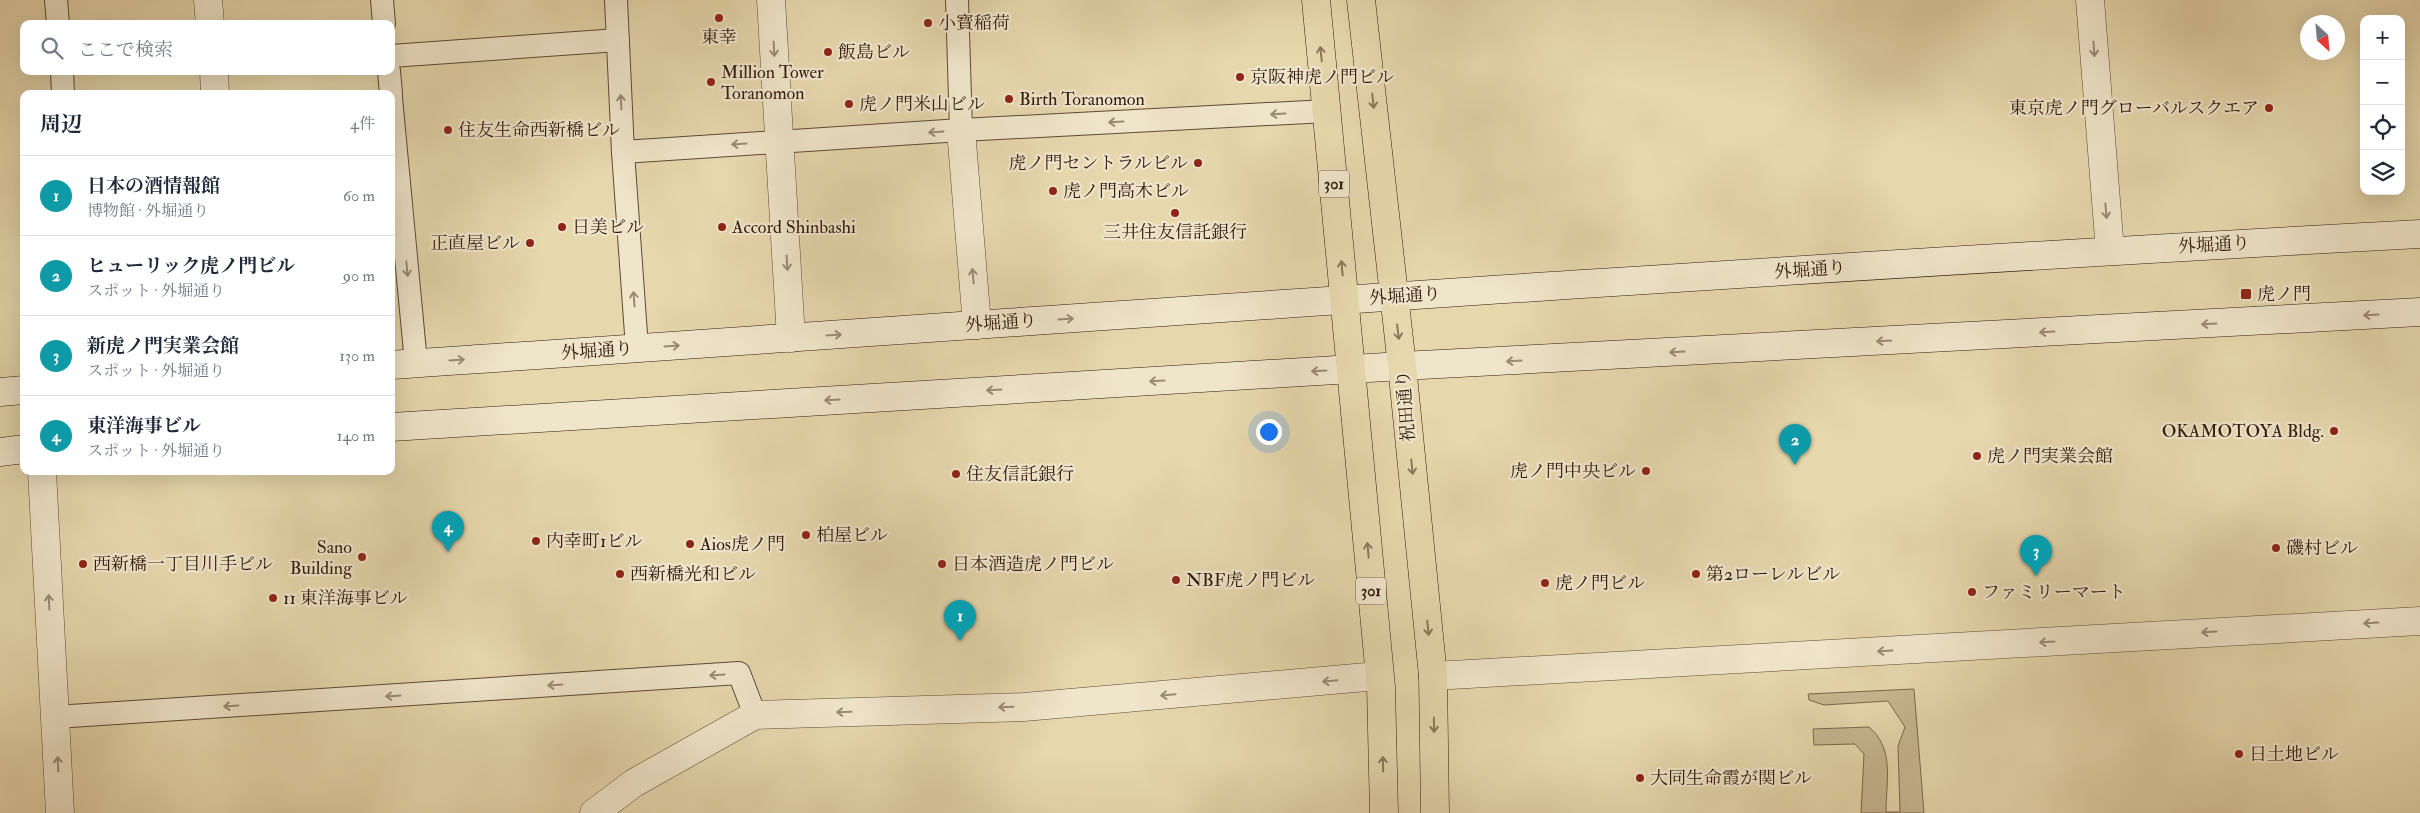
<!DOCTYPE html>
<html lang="ja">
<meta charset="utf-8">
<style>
:root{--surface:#fff;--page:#f6f6f7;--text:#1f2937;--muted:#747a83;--line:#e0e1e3;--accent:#ea580c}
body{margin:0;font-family:"IM FELL Double Pica","Noto Serif JP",serif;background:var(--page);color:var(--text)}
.controls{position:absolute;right:15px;top:15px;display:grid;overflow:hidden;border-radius:10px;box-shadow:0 5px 20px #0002}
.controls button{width:45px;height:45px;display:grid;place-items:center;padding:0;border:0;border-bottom:1px solid var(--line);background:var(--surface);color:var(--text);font:25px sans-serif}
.compass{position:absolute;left:2300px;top:15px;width:45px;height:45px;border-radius:50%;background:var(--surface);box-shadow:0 5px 20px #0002;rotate:154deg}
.you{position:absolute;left:1268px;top:431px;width:18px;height:18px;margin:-12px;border:4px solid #fff;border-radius:50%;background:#1a73e8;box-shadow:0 0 0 8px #1a73e833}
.badge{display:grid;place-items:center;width:32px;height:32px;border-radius:50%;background:var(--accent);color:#fff;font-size:16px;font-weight:700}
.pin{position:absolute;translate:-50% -41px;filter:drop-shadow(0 1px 2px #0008)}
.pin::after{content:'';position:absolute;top:26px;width:18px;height:15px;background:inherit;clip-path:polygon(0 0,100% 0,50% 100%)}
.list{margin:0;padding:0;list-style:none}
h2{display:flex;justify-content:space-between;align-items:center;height:65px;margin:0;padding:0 20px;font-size:21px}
h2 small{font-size:16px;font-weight:400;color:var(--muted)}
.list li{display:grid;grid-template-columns:32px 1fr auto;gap:15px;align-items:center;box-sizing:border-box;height:80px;padding:0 20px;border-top:1px solid var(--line)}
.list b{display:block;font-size:19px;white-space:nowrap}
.list p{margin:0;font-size:16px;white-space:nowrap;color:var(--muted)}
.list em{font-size:16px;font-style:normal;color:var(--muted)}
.icon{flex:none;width:28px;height:28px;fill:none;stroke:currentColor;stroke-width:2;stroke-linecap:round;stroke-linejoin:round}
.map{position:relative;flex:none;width:2420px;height:813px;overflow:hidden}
.search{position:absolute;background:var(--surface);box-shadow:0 5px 20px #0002;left:20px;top:20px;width:375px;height:55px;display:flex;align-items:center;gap:12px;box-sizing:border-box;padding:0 18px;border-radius:10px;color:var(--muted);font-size:19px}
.panel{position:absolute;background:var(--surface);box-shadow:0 5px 20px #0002;left:20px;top:90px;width:375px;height:385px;border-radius:10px}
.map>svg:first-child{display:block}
</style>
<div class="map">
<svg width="2420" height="813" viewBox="0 0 2420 813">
<rect width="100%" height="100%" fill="#e6d7ad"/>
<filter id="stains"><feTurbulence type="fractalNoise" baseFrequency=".004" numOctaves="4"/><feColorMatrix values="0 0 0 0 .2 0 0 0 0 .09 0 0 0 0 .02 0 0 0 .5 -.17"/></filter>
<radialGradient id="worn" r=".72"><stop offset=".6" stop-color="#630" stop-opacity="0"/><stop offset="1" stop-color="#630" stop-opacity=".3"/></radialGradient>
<path fill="#c7b792" stroke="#7c6850" d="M1914 689 1924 813H1861L1864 754 1855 744 1814 745 1813 729 1869 727C1895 749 1886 781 1886 812H1900L1898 746 1905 727 1888 701 1824 705 1809 700 1808 694Z"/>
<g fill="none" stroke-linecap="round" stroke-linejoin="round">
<defs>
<g id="lane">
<polyline points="56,0 58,24"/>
<polyline points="382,0 384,24"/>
<polyline points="616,0 623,152 637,348"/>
<polyline points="957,0 961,130"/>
<polyline points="391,56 618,40"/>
<polyline points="62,71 63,94"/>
<polyline points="389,71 391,94"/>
<polyline points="391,98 416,363"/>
<polyline points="623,152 961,130 1327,111"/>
<polyline points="55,717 739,673 755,715"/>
</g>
<g id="street">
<polyline points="208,0 210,24"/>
<polyline points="771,0 791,338"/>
<polyline points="2090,0 2110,251"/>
<polyline points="214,71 215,94"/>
<polyline points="961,130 977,325"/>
<polyline points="42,471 60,813"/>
<polyline points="1433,676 2420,621"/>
<polyline points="594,813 634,783 755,715 1024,707 1378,676"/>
</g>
<g id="secondary">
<path d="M391 365C1067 319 1743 270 2420 234"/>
<polyline points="0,392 24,390"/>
<polyline points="391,427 1402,366 2420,312"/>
<polyline points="0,452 24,449"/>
</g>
<g id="primary">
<polyline points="1316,0 1381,687 1384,813"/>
<polyline points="1361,0 1402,366 1433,676 1435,813"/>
</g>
</defs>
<use href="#lane" stroke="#5e4936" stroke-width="24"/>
<use href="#street" stroke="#5e4936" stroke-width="29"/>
<use href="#secondary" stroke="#311a0f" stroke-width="29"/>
<use href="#primary" stroke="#311a0f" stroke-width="29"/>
<use href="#lane" stroke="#efe5ca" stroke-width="22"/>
<use href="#street" stroke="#efe5ca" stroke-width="28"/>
<use href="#secondary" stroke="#efe5ca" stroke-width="28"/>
<use href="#primary" stroke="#e6d7ad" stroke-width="28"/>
</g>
<defs><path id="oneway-shaft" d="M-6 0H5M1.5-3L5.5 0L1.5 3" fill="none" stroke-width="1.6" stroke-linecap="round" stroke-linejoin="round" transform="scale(1.25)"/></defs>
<g stroke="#9a8a76">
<use href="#oneway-shaft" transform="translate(774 49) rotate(87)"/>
<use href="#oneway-shaft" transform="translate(2094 49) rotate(86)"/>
<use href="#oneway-shaft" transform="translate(621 102) rotate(-93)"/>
<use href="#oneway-shaft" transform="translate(1278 114) rotate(177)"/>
<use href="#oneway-shaft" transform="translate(1116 122) rotate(177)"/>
<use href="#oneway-shaft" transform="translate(936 132) rotate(176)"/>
<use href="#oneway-shaft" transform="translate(739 144) rotate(176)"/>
<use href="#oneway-shaft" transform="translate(2106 211) rotate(85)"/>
<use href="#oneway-shaft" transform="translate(787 263) rotate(87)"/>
<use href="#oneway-shaft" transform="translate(407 269) rotate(85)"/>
<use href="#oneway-shaft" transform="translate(973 276) rotate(-95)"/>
<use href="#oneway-shaft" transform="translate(634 299) rotate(-94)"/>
<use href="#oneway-shaft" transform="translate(2371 315) rotate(177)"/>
<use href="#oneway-shaft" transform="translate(1066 319) rotate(-4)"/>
<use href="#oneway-shaft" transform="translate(2209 324) rotate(177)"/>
<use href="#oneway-shaft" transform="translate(2047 332) rotate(177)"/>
<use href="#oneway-shaft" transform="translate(834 335) rotate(-4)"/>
<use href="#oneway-shaft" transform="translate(1884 341) rotate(177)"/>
<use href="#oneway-shaft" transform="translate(672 346) rotate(-4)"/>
<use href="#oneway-shaft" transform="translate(1677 352) rotate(177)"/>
<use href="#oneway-shaft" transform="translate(457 360) rotate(-4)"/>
<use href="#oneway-shaft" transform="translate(1514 361) rotate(177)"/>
<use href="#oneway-shaft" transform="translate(1319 371) rotate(177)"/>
<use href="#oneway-shaft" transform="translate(1157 381) rotate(177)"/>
<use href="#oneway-shaft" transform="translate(994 390) rotate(177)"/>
<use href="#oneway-shaft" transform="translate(832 400) rotate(177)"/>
<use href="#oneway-shaft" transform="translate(49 602) rotate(-93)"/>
<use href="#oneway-shaft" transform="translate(2371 623) rotate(177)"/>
<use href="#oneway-shaft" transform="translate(2209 632) rotate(177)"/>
<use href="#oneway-shaft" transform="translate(2047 642) rotate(177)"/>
<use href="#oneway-shaft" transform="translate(1885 651) rotate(177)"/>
<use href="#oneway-shaft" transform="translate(717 675) rotate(176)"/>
<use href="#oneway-shaft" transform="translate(1330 681) rotate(175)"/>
<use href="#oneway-shaft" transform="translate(555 685) rotate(176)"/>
<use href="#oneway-shaft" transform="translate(1168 695) rotate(175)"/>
<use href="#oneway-shaft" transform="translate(393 696) rotate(176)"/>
<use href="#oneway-shaft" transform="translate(231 706) rotate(176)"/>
<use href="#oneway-shaft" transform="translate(1006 707) rotate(178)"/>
<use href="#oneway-shaft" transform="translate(844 712) rotate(178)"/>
<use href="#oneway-shaft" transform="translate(58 764) rotate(-93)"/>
</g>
<g stroke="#8c785e">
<use href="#oneway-shaft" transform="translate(1321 54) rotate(-96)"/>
<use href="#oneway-shaft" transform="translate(1373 101) rotate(84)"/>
<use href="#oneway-shaft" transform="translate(1342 268) rotate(-95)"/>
<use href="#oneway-shaft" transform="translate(1398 332) rotate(83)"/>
<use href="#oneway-shaft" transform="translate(1412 467) rotate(84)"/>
<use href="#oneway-shaft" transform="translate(1368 550) rotate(-95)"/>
<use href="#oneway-shaft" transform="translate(1428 628) rotate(84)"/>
<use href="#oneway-shaft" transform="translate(1434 725) rotate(89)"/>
<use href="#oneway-shaft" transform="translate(1383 764) rotate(-91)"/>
</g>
<g fill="#8f2418" stroke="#efe5ca" stroke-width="2">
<circle cx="719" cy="18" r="5"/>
<circle cx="928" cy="23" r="5"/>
<circle cx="828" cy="52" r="5"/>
<circle cx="1240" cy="77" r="5"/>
<circle cx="711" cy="82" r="5"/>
<circle cx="1009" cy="99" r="5"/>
<circle cx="849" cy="104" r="5"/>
<circle cx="2269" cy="108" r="5"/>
<circle cx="448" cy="130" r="5"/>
<circle cx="1198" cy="163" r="5"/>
<circle cx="1053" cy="191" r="5"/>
<circle cx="1175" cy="213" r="5"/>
<circle cx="562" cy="227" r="5"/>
<circle cx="722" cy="227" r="5"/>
<circle cx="530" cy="243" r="5"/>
<rect x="2240" y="288" width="12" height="12" rx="2.5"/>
<circle cx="2334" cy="431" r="5"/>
<circle cx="1977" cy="456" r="5"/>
<circle cx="1646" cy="471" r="5"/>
<circle cx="956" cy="474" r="5"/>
<circle cx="806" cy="535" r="5"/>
<circle cx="536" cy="541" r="5"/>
<circle cx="690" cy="544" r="5"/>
<circle cx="2276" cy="548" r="5"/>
<circle cx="362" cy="557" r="5"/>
<circle cx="83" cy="564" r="5"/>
<circle cx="942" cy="564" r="5"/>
<circle cx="620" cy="574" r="5"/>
<circle cx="1696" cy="574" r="5"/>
<circle cx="1176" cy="580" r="5"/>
<circle cx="1545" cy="583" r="5"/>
<circle cx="1972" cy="592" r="5"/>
<circle cx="273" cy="598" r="5"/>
<circle cx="2239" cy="754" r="5"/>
<circle cx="1640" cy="778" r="5"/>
</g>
<g text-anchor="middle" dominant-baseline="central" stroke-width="4.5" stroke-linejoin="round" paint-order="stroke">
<g fill="#efe5ca" stroke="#6a5747" stroke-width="1">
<rect x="1319" y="170.5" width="30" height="27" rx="4"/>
<rect x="1356" y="577.5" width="30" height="27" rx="4"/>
</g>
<g font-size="16" font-weight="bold" fill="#311a0f">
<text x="1334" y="184">301</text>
<text x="1371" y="591">301</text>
</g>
<g font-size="18" fill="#311a0f" stroke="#efe5ca" text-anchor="start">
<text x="938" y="23">小寳稲荷</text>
<text x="719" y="37" text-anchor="middle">東幸</text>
<text x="838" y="52">飯島ビル</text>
<text x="721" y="72">Million Tower<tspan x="721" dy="21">Toranomon</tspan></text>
<text x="1250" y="77">京阪神虎ノ門ビル</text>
<text x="1019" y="99">Birth Toranomon</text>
<text x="859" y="104">虎ノ門米山ビル</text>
<text x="2259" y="108" text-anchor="end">東京虎ノ門グローバルスクエア</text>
<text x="458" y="130">住友生命西新橋ビル</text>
<text x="1188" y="163" text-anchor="end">虎ノ門セントラルビル</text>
<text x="1063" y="191">虎ノ門高木ビル</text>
<text x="572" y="227">日美ビル</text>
<text x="732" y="227">Accord Shinbashi</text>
<text x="1175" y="232" text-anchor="middle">三井住友信託銀行</text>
<text x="520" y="243" text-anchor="end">正直屋ビル</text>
<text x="2257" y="294">虎ノ門</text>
<text x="2324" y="431" text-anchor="end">OKAMOTOYA Bldg.</text>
<text x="1987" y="456">虎ノ門実業会館</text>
<text x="1636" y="471" text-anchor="end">虎ノ門中央ビル</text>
<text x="966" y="474">住友信託銀行</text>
<text x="816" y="535">柏屋ビル</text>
<text x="546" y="541">内幸町1ビル</text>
<text x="700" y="544">Aios虎ノ門</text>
<text x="352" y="547" text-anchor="end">Sano<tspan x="352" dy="21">Building</tspan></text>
<text x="2286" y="548">磯村ビル</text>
<text x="93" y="564">西新橋一丁目川手ビル</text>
<text x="952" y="564">日本酒造虎ノ門ビル</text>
<text x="630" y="574">西新橋光和ビル</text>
<text x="1706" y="574">第2ローレルビル</text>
<text x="1186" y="580">NBF虎ノ門ビル</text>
<text x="1555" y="583">虎ノ門ビル</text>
<text x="1982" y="592">ファミリーマート</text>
<text x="283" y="598">11 東洋海事ビル</text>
<text x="2249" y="754">日土地ビル</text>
<text x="1650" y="778">大同生命霞が関ビル</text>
</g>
<g font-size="18" fill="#311a0f" stroke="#efe5ca">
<text transform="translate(2214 245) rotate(-3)">外堀通り</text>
<text transform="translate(1810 270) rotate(-4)">外堀通り</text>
<text transform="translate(1405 296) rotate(-4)">外堀通り</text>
<text transform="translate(1001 323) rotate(-4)">外堀通り</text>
<text transform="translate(597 351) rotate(-4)">外堀通り</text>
<text transform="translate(1406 406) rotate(-95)">祝田通り</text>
</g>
</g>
<rect width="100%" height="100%" filter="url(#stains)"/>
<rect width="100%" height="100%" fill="url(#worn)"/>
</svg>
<div class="controls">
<button>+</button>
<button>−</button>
<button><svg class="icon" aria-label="locate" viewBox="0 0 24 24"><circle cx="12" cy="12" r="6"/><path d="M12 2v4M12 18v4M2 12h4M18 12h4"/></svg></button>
<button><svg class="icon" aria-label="layers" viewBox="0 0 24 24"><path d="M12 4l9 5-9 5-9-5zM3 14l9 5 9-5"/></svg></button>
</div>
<svg class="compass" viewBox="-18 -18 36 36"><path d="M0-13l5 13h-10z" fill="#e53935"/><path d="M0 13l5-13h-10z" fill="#747a83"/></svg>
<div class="you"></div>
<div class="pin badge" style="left:960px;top:641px;background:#0f9aa8">1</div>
<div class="pin badge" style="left:1795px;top:465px;background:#0f9aa8">2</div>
<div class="pin badge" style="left:2036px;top:576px;background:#0f9aa8">3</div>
<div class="pin badge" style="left:448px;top:552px;background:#0f9aa8">4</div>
<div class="search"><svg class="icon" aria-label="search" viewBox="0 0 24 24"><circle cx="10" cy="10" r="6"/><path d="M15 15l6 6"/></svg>ここで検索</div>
<section class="panel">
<h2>周辺<small>4件</small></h2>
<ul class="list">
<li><span class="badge" style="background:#0f9aa8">1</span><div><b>日本の酒情報館</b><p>博物館 · 外堀通り</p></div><em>60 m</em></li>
<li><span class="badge" style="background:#0f9aa8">2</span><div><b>ヒューリック虎ノ門ビル</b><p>スポット · 外堀通り</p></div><em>90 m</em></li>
<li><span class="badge" style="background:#0f9aa8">3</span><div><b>新虎ノ門実業会館</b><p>スポット · 外堀通り</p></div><em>130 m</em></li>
<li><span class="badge" style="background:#0f9aa8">4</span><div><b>東洋海事ビル</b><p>スポット · 外堀通り</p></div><em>140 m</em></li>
</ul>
</section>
</div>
